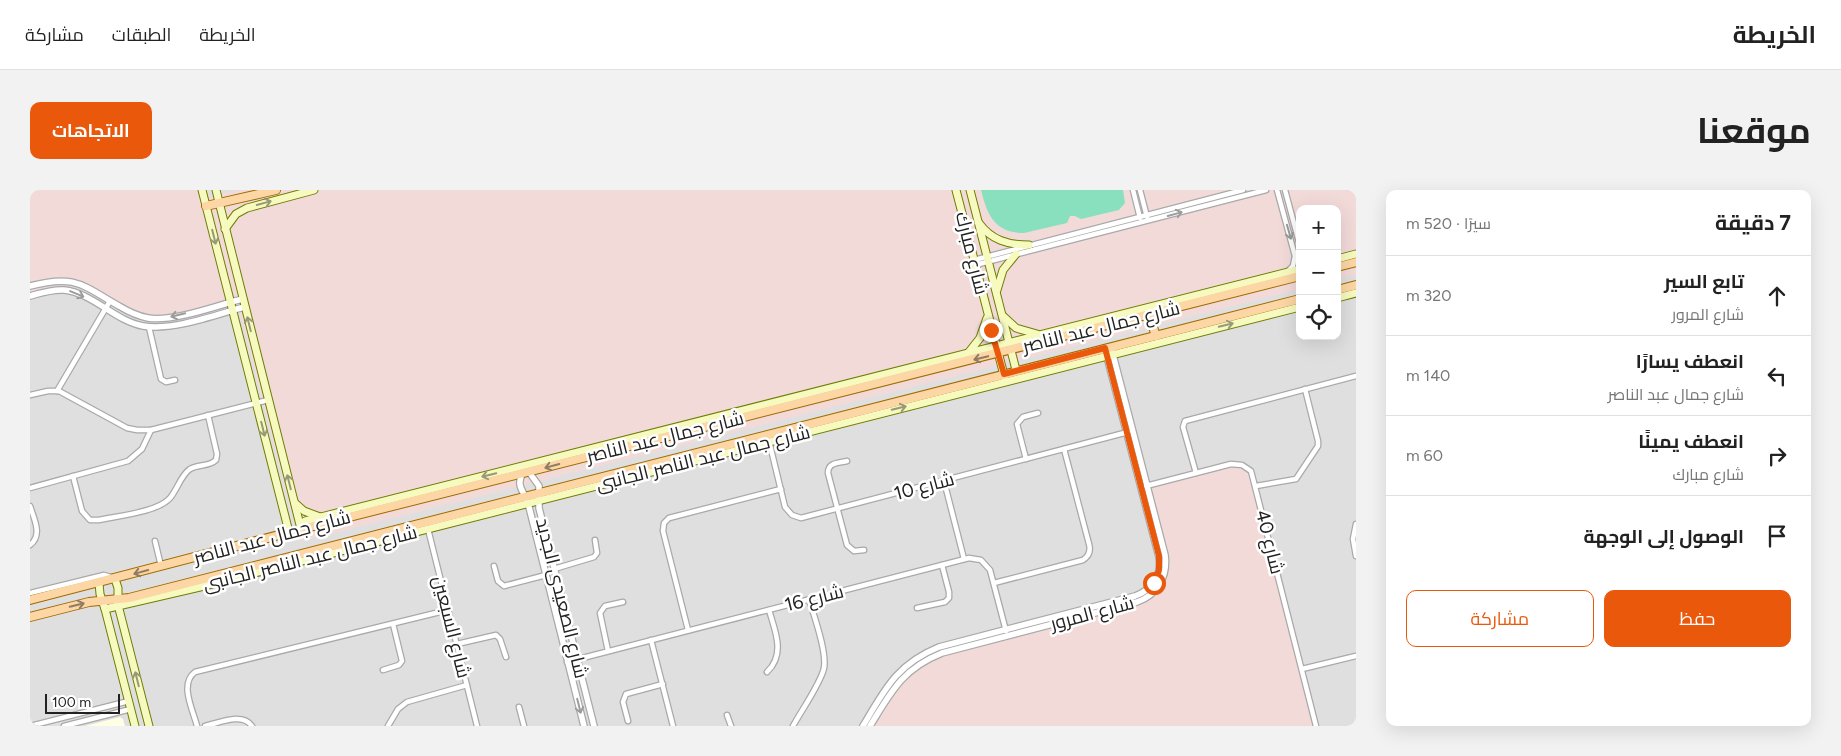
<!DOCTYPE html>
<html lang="ar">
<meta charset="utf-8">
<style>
:root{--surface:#fff;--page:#f2f2f2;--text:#222;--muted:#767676;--line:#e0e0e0;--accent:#ea580c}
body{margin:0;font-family:Figtree,Cairo,sans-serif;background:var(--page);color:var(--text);direction:rtl}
.controls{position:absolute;right:15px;top:15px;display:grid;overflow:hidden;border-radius:10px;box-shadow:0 5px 20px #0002}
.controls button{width:45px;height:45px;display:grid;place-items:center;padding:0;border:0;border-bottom:1px solid var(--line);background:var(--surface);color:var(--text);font:25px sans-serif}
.scale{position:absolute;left:15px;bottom:12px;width:75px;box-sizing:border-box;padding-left:5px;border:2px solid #222;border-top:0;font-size:14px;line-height:18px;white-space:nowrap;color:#222;-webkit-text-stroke:4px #fff;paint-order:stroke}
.stop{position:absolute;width:15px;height:15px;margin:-11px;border:4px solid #ea580c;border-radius:50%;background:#fff}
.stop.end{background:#ea580c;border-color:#fff;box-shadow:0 1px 5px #0008}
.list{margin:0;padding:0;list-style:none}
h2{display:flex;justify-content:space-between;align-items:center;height:65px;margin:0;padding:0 20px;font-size:21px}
h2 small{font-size:16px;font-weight:400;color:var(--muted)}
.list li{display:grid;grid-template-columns:32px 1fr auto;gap:15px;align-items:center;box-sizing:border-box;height:80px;padding:0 20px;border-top:1px solid var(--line)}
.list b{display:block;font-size:19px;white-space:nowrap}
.list p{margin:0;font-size:16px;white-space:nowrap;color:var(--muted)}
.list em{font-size:16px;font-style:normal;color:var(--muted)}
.actions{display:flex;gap:10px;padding:15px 20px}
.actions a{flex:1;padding:11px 0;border:1px solid var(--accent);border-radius:10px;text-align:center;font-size:18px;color:var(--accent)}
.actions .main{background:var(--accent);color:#fff}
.icon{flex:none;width:28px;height:28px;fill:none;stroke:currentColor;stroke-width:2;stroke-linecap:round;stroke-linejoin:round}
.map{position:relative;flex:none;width:1326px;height:536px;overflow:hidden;direction:ltr;border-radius:10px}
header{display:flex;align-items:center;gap:30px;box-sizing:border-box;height:70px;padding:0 25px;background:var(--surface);border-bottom:1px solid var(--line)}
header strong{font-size:24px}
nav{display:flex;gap:28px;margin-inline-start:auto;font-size:18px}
.intro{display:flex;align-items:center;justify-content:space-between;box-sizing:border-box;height:120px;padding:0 30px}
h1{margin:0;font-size:35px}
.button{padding:12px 22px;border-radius:10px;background:var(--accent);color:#fff;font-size:18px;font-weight:700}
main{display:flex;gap:30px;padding:0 30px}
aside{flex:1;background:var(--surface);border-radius:10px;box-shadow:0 5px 20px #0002}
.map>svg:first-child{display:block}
</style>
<header>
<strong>الخريطة</strong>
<nav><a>الخريطة</a><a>الطبقات</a><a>مشاركة</a></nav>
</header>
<div class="intro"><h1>موقعنا</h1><a class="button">الاتجاهات</a></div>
<main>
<aside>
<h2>7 دقيقة<small>سيرًا · 520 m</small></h2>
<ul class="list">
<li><svg class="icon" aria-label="ahead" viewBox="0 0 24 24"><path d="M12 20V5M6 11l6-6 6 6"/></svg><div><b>تابع السير</b><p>شارع المرور</p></div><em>320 m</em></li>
<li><svg class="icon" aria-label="left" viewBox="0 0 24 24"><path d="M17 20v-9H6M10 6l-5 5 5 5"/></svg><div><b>انعطف يسارًا</b><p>شارع جمال عبد الناصر</p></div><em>140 m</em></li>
<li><svg class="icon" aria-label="right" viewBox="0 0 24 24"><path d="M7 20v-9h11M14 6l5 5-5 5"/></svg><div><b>انعطف يمينًا</b><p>شارع مبارك</p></div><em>60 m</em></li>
<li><svg class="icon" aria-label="arrive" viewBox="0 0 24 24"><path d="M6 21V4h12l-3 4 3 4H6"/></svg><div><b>الوصول إلى الوجهة</b></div></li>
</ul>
<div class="actions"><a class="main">حفظ</a><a>مشاركة</a></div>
</aside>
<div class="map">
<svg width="1326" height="536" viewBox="0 0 1326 536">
<rect width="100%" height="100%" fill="#f2efe9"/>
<path fill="#e0dfdf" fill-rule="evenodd" d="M0 0H1326V536H0ZM1270 19H1307V146H1270Z"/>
<g fill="#f2dad9">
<polygon points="0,0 178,0 180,7 208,0 1326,0 1326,85 1307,89 1307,19 1270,19 1270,99 269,352 208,116 138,132 117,132 110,131 47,97 26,95 0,101"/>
<polygon points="1202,276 1211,276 1215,279 1222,289 1283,536 837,536 869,487 890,469 904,462 1112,406 1120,401 1131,387 1133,372 1114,299"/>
</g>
<polygon fill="#ffffe5" points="90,527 93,529 95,536 55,536"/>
<path fill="#88e0be" d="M951 0H1093L1095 13 1089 20 1051 29 1045 26H1040L1037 33 994 43C965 43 957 25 951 0Z"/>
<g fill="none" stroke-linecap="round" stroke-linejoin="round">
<defs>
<g id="minor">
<polyline points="1103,0 1110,28"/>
<polyline points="1110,0 1117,27"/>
<polyline points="1247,0 1265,66 1263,76 1258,81"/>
<polyline points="1255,0 1270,56"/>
<polyline points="944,70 1213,0"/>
<polyline points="945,75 1236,0"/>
<polyline points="119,137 131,189 136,192 145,190"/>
<polyline points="27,201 80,111"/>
<polyline points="0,205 18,201 29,201 97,238 107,240 121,240 238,210"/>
<polyline points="739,251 755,317 762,325 771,328 1098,242"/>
<polyline points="996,269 987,234 993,227 1008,223"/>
<path d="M817 271C809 273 798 272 798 283L817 355 824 361 834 360"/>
<polyline points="1166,283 1153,237 1155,231 1326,186"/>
<path d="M43 286 52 321 60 330H69C88 326 128 322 140 308 147 300 151 285 160 279 168 274 179 277 186 270L187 264 178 225"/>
<polyline points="914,291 934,369"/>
<polyline points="1116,296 1201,274 1212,275 1221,281 1286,536"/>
<polyline points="1226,296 1266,289 1288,256 1288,251 1275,199"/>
<polyline points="0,298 98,271 112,259 121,240"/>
<path d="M0 316C4 329 13 345 0 355"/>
<polyline points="1326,334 1323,349 1326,366"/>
<polyline points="398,339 447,536"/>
<polyline points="125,351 131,376"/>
<polyline points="464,376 468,391 474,396 516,385"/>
<polyline points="524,379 564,367 567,363 565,350"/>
<path d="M964 393 1053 370C1059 366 1061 361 1059 354L1034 259"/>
<polyline points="0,403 74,385 84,388"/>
<polyline points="887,418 915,412 919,408 919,402 912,375"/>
<polyline points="658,440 633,341 634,333 639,328 751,299"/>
<polyline points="621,450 643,536"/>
<polyline points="427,454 466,445 470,449 476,467"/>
<polyline points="578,461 570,423 575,416 593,412"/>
<polyline points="537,472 939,368 951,370 960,380 976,441"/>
<polyline points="1272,479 1326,466"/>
<polyline points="353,480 369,475 372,471 363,434"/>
<path d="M737 482C756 464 745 441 739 420"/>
<polyline points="489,517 494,536"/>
<polyline points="697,525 701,536"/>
<polyline points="598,531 593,512 596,504 633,494"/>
<polyline points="0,536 99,511"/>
<polyline points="34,536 101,519"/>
<path d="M167 536C163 520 149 494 165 482L418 420"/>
<path d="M175 536C189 533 212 522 222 536"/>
<polyline points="358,536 368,519 377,512 437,495"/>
<path d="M763 536C771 521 791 493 794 478 797 462 784 426 779 409"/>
</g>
<g id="tertiary">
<path d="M0 96C45 84 52 95 89 116 99 122 107 126 118 128 143 132 186 116 212 109"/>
<path d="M0 106C11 103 22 99 34 100 63 103 85 131 113 136 143 141 185 125 214 117"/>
<polyline points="499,282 509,296 509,318 564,536"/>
<path d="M492 284C486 297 494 301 498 313L554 536"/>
<path d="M833 536C855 499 867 474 909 457L1105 406C1122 400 1132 385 1129 367L1076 163"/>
<path d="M840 536C861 502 872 479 912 463L1107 412C1127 405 1138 387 1135 365L1082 161"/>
</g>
<g id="secondary">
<polyline points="172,0 259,342"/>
<polyline points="186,0 271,339"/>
<polyline points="926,0 975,189"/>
<polyline points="940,0 986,180"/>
<path d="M949 33C961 50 978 55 999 55"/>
<polyline points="195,39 206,24 217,18 284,0"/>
<polyline points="1307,69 1326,64"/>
<polyline points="967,100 973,80 986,64"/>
<polyline points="1307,108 1326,103"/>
<polyline points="973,126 986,138 1007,144"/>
<polyline points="939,162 950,148 957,128"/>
<polyline points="265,313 274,321 290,327"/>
<polyline points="272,339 272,334 275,331 1270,79"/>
<polyline points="85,389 88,398 88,415 119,536"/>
<polyline points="69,393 70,404 75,419 105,536"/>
<polyline points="75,419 170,397 1270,117"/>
</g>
<g id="primary">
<polyline points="176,16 246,0"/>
<polyline points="1307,77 1326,72"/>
<polyline points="1307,100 1326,95"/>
<polyline points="1119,125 1126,146"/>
<polyline points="0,410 272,339 1270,86"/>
<polyline points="0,427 59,412 99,408 1270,109"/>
</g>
</defs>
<use href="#minor" stroke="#a9a9a9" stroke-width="7"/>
<use href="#tertiary" stroke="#a9a9a9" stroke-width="8"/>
<use href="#secondary" stroke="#707d05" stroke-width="9"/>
<use href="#primary" stroke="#a06b00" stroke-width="10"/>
<use href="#minor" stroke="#fff" stroke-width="4.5"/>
<use href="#tertiary" stroke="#fff" stroke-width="5.5"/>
<use href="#secondary" stroke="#f7fabf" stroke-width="7"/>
<use href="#primary" stroke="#fcd6a4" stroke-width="8"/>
</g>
<defs><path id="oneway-shaft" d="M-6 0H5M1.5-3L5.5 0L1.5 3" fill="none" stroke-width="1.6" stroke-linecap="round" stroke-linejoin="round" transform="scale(1.25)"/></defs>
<g stroke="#979978">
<use href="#oneway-shaft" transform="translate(234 13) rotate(-15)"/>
<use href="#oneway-shaft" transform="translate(184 47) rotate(76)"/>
<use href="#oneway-shaft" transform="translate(219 134) rotate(-104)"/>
<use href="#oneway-shaft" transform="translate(1196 135) rotate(-14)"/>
<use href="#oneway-shaft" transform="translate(869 218) rotate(-14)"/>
<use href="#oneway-shaft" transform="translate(233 239) rotate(76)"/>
<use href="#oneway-shaft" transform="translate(459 285) rotate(166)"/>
<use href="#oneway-shaft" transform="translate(259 292) rotate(-104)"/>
<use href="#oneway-shaft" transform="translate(107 489) rotate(-104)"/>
</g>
<g stroke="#9c9c9c">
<use href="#oneway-shaft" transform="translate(1145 24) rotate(-15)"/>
<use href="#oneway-shaft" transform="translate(1259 42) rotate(74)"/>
<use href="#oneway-shaft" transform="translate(47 104) rotate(23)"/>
<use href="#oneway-shaft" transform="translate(148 125) rotate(166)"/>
<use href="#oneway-shaft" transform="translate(549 516) rotate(76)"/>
</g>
<g stroke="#8f7c63">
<use href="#oneway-shaft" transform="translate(951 168) rotate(166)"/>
<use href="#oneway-shaft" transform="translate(522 276) rotate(165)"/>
<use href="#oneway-shaft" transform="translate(111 382) rotate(165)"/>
<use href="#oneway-shaft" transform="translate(47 415) rotate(-14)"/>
</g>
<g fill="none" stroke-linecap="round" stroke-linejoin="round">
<polyline stroke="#ea580c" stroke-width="6" points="961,140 974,184 1075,158 1129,366 1129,380 1124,393"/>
</g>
<g text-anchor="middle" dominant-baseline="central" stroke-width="5" stroke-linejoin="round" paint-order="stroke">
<g font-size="19" fill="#222" stroke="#fff">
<text transform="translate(942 63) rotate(76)">شارع مبارك</text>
<text transform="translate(1071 137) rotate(-14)">شارع جمال عبد الناصر</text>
<text transform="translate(635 247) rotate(-14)">شارع جمال عبد الناصر</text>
<text transform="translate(673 268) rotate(-14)">شارع جمال عبد الناصر الجانبى</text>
<text transform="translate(894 296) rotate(-15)">شارع 10</text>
<text transform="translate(242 347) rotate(-15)">شارع جمال عبد الناصر</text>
<text transform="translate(1240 352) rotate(76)">شارع 40</text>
<text transform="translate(280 368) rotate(-14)">شارع جمال عبد الناصر الجانبى</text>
<text transform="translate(532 408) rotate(76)">شارع الصعيدى الجديد</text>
<text transform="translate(784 408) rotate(-14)">شارع 16</text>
<text transform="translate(1062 423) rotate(-15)">شارع المرور</text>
<text transform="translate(422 437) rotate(76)">شارع السبعين</text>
</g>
</g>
</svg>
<div class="controls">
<button>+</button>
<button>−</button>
<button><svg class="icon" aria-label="locate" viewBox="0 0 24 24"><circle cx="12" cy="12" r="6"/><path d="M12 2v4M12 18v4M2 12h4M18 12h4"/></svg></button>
</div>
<div class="scale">100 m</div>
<div class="stop" style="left:1124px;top:393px"></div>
<div class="stop end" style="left:961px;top:140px"></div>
</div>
</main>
